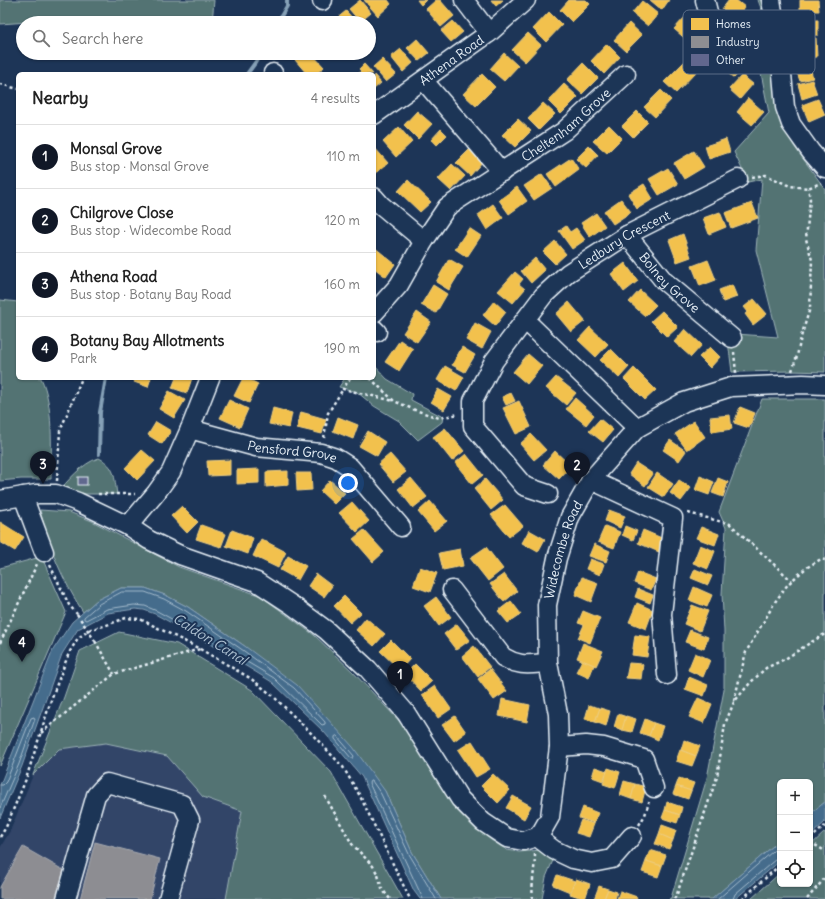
<!DOCTYPE html>
<meta charset="utf-8">
<style>
:root{--surface:#fff;--page:#f2f2f2;--text:#222;--muted:#767676;--line:#e0e0e0;--accent:#111827}
body{margin:0;font-family:Delius,sans-serif;background:var(--page);color:var(--text)}
.controls{position:absolute;right:12px;bottom:12px;display:grid;overflow:hidden;border-radius:6px;box-shadow:0 1px 3px #0004}
.controls button{width:36px;height:36px;display:grid;place-items:center;padding:0;border:0;border-bottom:1px solid var(--line);background:var(--surface);color:var(--text);font:20px sans-serif}
.you{position:absolute;left:348px;top:483px;width:14px;height:14px;margin:-10px;border:3px solid #fff;border-radius:50%;background:#1a73e8;box-shadow:0 0 0 6px #1a73e833}
.badge{display:grid;place-items:center;width:26px;height:26px;border-radius:50%;background:var(--accent);color:#fff;font-size:13px;font-weight:700}
.pin{position:absolute;translate:-50% -33px;filter:drop-shadow(0 1px 2px #0008)}
.pin::after{content:'';position:absolute;top:21px;width:14px;height:12px;background:inherit;clip-path:polygon(0 0,100% 0,50% 100%)}
.list{margin:0;padding:0;list-style:none}
h2{display:flex;justify-content:space-between;align-items:center;height:52px;margin:0;padding:0 16px;font-size:17px}
h2 small{font-size:13px;font-weight:400;color:var(--muted)}
.list li{display:grid;grid-template-columns:26px 1fr auto;gap:12px;align-items:center;box-sizing:border-box;height:64px;padding:0 16px;border-top:1px solid var(--line)}
.list b{display:block;font-size:15px;white-space:nowrap}
.list p{margin:0;font-size:13px;white-space:nowrap;color:var(--muted)}
.list em{font-size:13px;font-style:normal;color:var(--muted)}
.icon{flex:none;width:22px;height:22px;fill:none;stroke:currentColor;stroke-width:2;stroke-linecap:round;stroke-linejoin:round}
.map{position:relative;flex:none;width:825px;height:899px;overflow:hidden}
.search{position:absolute;background:var(--surface);box-shadow:0 1px 3px #0004;left:16px;top:16px;width:360px;height:44px;display:flex;align-items:center;gap:10px;box-sizing:border-box;padding:0 14px;border-radius:22px;color:var(--muted);font-size:15px}
.panel{position:absolute;background:var(--surface);box-shadow:0 1px 3px #0004;left:16px;top:72px;width:360px;height:308px;border-radius:6px}
.map>svg:first-child{display:block}
</style>
<div class="map">
<svg width="825" height="899" viewBox="0 0 825 899">
<rect width="100%" height="100%" fill="#1d3557"/>
<filter id="ink" filterUnits="userSpaceOnUse"><feTurbulence type="fractalNoise" baseFrequency=".025" numOctaves="2"/><feDisplacementMap in="SourceGraphic" scale="8" xChannelSelector="R" yChannelSelector="G"/><feConvolveMatrix kernelMatrix="1 2 1 2 8 2 1 2 1" color-interpolation-filters="sRGB"/></filter>
<g filter="url(#ink)">
<polygon fill="#314468" points="106,743 167,756 203,797 242,811 226,899 0,899 0,848 10,831 33,775 59,749"/>
<g fill="#527373" stroke="#9db2b6">
<polygon points="0,0 214,0 212,23 101,23 70,19 0,24"/>
<polygon points="758,0 765,0 773,50 773,73 777,112 794,146 825,189 825,372 792,371 732,372 728,341 736,334 778,337 756,250 762,179 748,182 734,152 769,113 761,73 761,62 757,53 760,35 755,28 762,11"/>
<path d="M0 300 18 302V378H41C54 405 51 449 51 479H21L0 481Z"/>
<polygon points="374,365 387,379 412,394 411,400 443,417 442,422 418,440 399,421 374,406 357,392 339,387 345,378 374,378"/>
<polygon points="762,399 825,399 825,802 810,814 810,782 780,782 780,840 712,899 669,899 671,898 707,778 724,690 724,631 722,594 726,528 719,512"/>
<path d="M99 458C116 467 114 477 117 494H56C68 481 82 463 99 458Z"/>
<path d="M40 510 69 512 92 521 179 567 261 596 314 635 352 671 403 725 446 794 471 823 491 840 507 850 519 852 541 850 554 858 546 877 542 899H441L412 852 385 791 246 647 188 607 165 595 145 588H121L97 600 83 612C62 579 49 549 40 510Z"/>
<polygon points="37,558 43,560 66,612 0,766 0,568"/>
<polygon points="119,632 177,644 252,690 331,772 403,899 226,899 242,811 203,797 167,756 106,743 59,749 33,775 64,697 80,651"/>
<polygon points="825,832 825,899 751,899 780,873 780,884 810,884 810,846"/>
</g>
<g fill="#446c8c" stroke="#86a1b7">
<polygon points="121,588 145,588 165,595 188,607 246,647 297,685 353,747 385,791 412,852 441,899 420,899 414,891 362,777 324,732 272,682 208,643 155,614 144,610 135,609 108,613 78,629 62,654 22,766 0,818 0,785 53,650 72,622 97,600"/>
<polygon points="825,802 825,822 810,836 810,814"/>
<polygon points="780,840 780,861 735,899 712,899"/>
</g>
<g fill="#f2c14e" stroke="#efcf81">
<polygon points="360,0 371,13 360,22 349,9"/>
<polygon points="364,0 388,0 391,4 378,16"/>
<polygon points="417,0 426,0 421,5"/>
<polygon points="436,0 440,0 454,16 441,27 426,9"/>
<polygon points="491,0 503,0 496,6"/>
<polygon points="569,0 586,0 590,4 572,22 560,10"/>
<polygon points="650,0 669,0 662,10"/>
<polygon points="729,0 736,0 745,7 735,19 722,9"/>
<polygon points="800,0 818,0 819,11 800,11"/>
<polygon points="642,1 658,14 648,26 632,13"/>
<polygon points="346,11 357,23 338,23 335,20"/>
<polygon points="549,12 562,25 546,42 533,29"/>
<polygon points="686,16 700,29 689,42 674,29"/>
<polygon points="800,20 818,20 818,35 801,36"/>
<polygon points="453,21 463,32 451,42 441,31"/>
<polygon points="629,23 642,35 626,51 614,40"/>
<polygon points="528,33 541,45 525,62 512,50"/>
<polygon points="816,38 817,57 801,58 800,39"/>
<polygon points="417,39 429,53 419,61 407,48"/>
<polygon points="607,44 620,57 604,74 591,61"/>
<polygon points="401,49 413,63 403,72 391,57"/>
<polygon points="303,53 311,53 324,67 316,74 307,74 295,60"/>
<polygon points="504,53 518,66 504,81 490,69"/>
<polygon points="735,55 746,65 734,78 723,69"/>
<polygon points="382,59 396,74 386,82 373,67"/>
<polygon points="808,60 813,78 800,81 794,64"/>
<polygon points="685,61 696,72 676,93 664,82"/>
<polygon points="583,63 598,78 582,94 567,80"/>
<polygon points="364,64 373,74 358,74 361,71 359,69"/>
<polygon points="482,74 495,87 476,106 463,94"/>
<polygon points="374,75 381,83 374,89"/>
<polygon points="742,75 753,84 740,99 729,89"/>
<polygon points="812,80 817,94 802,99 798,84"/>
<polygon points="564,84 578,97 561,114 548,101"/>
<polygon points="661,90 671,100 655,117 644,107"/>
<polygon points="748,98 764,112 752,125 737,112"/>
<polygon points="818,99 825,115 809,122 802,105"/>
<polygon points="543,103 555,114 539,130 528,119"/>
<polygon points="417,111 432,124 418,139 404,125"/>
<polygon points="637,111 648,122 633,137 622,126"/>
<polygon points="518,119 531,131 515,147 502,135"/>
<polygon points="609,125 622,138 607,153 593,141"/>
<polygon points="399,127 412,142 396,157 383,142"/>
<polygon points="441,129 447,135 437,145 431,140"/>
<polygon points="726,139 730,152 709,159 705,146"/>
<polygon points="589,146 598,155 586,168 576,159"/>
<polygon points="374,147 388,163 375,174 374,173"/>
<polygon points="470,149 483,161 470,176 456,163"/>
<polygon points="694,151 704,167 684,179 674,163"/>
<polygon points="571,158 579,170 556,187 547,174"/>
<polygon points="452,164 465,176 451,191 438,179"/>
<polygon points="668,168 678,184 659,195 649,179"/>
<polygon points="542,174 552,188 534,200 524,186"/>
<polygon points="408,180 431,202 420,212 398,191"/>
<polygon points="644,184 653,199 637,209 628,194"/>
<polygon points="517,187 527,201 509,214 499,200"/>
<polygon points="621,199 631,212 613,224 604,211"/>
<polygon points="752,203 758,218 731,228 725,213"/>
<polygon points="493,204 503,218 487,230 478,215"/>
<polygon points="720,212 726,227 709,234 703,218"/>
<polygon points="596,213 605,226 590,237 581,223"/>
<polygon points="566,226 570,232 576,228 585,240 572,249 559,231"/>
<polygon points="469,228 481,236 467,257 455,249"/>
<polygon points="683,234 691,257 677,262 669,240"/>
<polygon points="555,241 566,254 555,264 543,252"/>
<polygon points="374,247 395,264 386,277 374,268"/>
<polygon points="535,258 545,270 531,283 521,271"/>
<polygon points="449,259 463,267 449,290 436,282"/>
<polygon points="708,260 716,280 700,286 692,266"/>
<polygon points="625,263 638,281 624,292 611,274"/>
<polygon points="515,272 523,279 519,284 525,289 513,303 498,291"/>
<polygon points="433,285 447,294 436,313 421,305"/>
<polygon points="732,285 737,297 723,302 719,290"/>
<polygon points="640,290 656,305 645,316 629,302"/>
<polygon points="754,299 767,314 753,325 745,314 748,312 744,307"/>
<polygon points="494,301 506,312 495,326 483,315"/>
<polygon points="569,302 585,321 571,332 556,314"/>
<polygon points="662,311 678,327 667,337 651,321"/>
<polygon points="417,312 431,322 417,342 403,333"/>
<polygon points="475,323 491,332 482,349 466,340"/>
<polygon points="590,327 608,344 596,357 578,340"/>
<polygon points="685,329 702,345 691,357 674,342"/>
<polygon points="400,340 413,349 399,371 385,362"/>
<polygon points="462,347 475,355 465,372 452,365"/>
<polygon points="710,347 720,357 710,368 699,357"/>
<polygon points="611,349 629,367 619,378 600,360"/>
<polygon points="528,354 542,366 527,384 513,372"/>
<polygon points="445,366 464,377 456,391 437,380"/>
<polygon points="634,368 656,390 645,400 624,379"/>
<polygon points="556,377 576,393 566,405 546,388"/>
<polygon points="136,378 151,378 148,387 134,382"/>
<polygon points="176,378 192,378 187,393 172,388"/>
<polygon points="243,378 246,378 258,384 249,403 234,396"/>
<polygon points="438,389 452,397 444,410 431,402"/>
<polygon points="169,391 185,400 174,418 159,409"/>
<polygon points="511,393 515,401 506,405 502,397"/>
<polygon points="575,398 594,415 586,425 566,409"/>
<polygon points="229,400 248,409 240,427 220,418"/>
<polygon points="519,401 531,427 516,434 503,408"/>
<polygon points="740,407 755,413 749,428 734,423"/>
<polygon points="273,408 292,413 289,428 269,424"/>
<polygon points="301,412 326,419 322,434 297,428"/>
<polygon points="730,415 732,429 712,432 710,417"/>
<polygon points="338,417 358,425 353,439 333,431"/>
<polygon points="600,419 613,430 603,442 589,431"/>
<polygon points="694,421 705,437 687,450 675,434"/>
<polygon points="156,422 171,431 162,444 148,435"/>
<polygon points="445,428 464,451 452,461 433,437"/>
<polygon points="368,431 385,442 377,456 359,446"/>
<polygon points="531,434 546,450 534,460 520,444"/>
<polygon points="670,440 686,451 679,461 663,450"/>
<polygon points="142,450 155,461 137,480 125,468"/>
<polygon points="555,451 571,466 559,479 543,465"/>
<polygon points="390,454 406,472 393,482 378,464"/>
<polygon points="466,454 483,475 472,484 455,463"/>
<polygon points="230,460 230,475 208,476 207,461"/>
<polygon points="636,463 653,474 645,486 629,474"/>
<polygon points="259,469 259,483 237,484 237,470"/>
<polygon points="288,471 288,485 266,487 266,472"/>
<polygon points="296,473 311,473 312,490 297,491"/>
<polygon points="657,473 673,484 664,497 648,487"/>
<polygon points="700,476 714,482 709,495 695,490"/>
<polygon points="411,478 427,497 413,508 398,489"/>
<polygon points="718,478 728,482 723,497 712,493"/>
<polygon points="485,479 503,500 491,510 474,489"/>
<polygon points="330,480 345,493 334,504 320,491"/>
<polygon points="679,480 691,488 681,501 670,493"/>
<polygon points="430,501 447,521 434,531 418,512"/>
<polygon points="352,502 369,521 357,532 339,513"/>
<polygon points="505,505 523,526 509,537 491,515"/>
<polygon points="182,506 198,522 187,533 171,516"/>
<polygon points="609,510 625,516 620,528 605,521"/>
<polygon points="0,522 24,537 15,551 0,542"/>
<polygon points="201,525 226,534 221,547 196,539"/>
<polygon points="605,526 620,532 614,548 598,542"/>
<polygon points="625,526 637,531 633,540 622,535"/>
<polygon points="701,527 719,534 715,545 696,538"/>
<polygon points="232,530 253,538 248,554 226,546"/>
<polygon points="364,530 384,552 373,562 353,539"/>
<polygon points="529,530 545,539 538,552 522,543"/>
<polygon points="643,530 664,539 659,552 638,543"/>
<polygon points="261,539 286,552 278,568 253,556"/>
<polygon points="594,544 610,551 606,562 589,556"/>
<polygon points="700,545 715,551 708,569 693,563"/>
<polygon points="486,547 503,569 488,581 470,558"/>
<polygon points="460,549 463,566 443,570 439,553"/>
<polygon points="288,556 306,566 298,580 280,570"/>
<polygon points="590,559 604,564 600,575 586,569"/>
<polygon points="420,567 437,573 430,592 413,586"/>
<polygon points="695,569 712,576 708,585 691,578"/>
<polygon points="638,572 656,579 651,590 634,583"/>
<polygon points="316,574 332,586 324,597 308,586"/>
<polygon points="504,574 517,591 504,602 490,584"/>
<polygon points="582,577 598,583 591,602 575,595"/>
<polygon points="694,587 712,595 707,607 689,600"/>
<polygon points="638,589 653,595 650,603 635,597"/>
<polygon points="344,596 361,613 350,623 334,606"/>
<polygon points="436,597 451,617 439,626 424,606"/>
<polygon points="511,601 521,614 508,623 498,611"/>
<polygon points="637,603 653,610 646,629 629,622"/>
<polygon points="692,605 708,611 700,631 684,624"/>
<polygon points="583,611 600,618 590,643 578,638 584,625 578,623"/>
<polygon points="366,618 385,634 374,646 356,630"/>
<polygon points="457,624 470,640 456,650 444,634"/>
<polygon points="690,630 708,637 704,649 685,642"/>
<polygon points="635,635 650,637 647,657 632,655"/>
<polygon points="391,640 410,659 400,670 380,651"/>
<polygon points="583,643 603,651 596,666 577,658"/>
<polygon points="474,646 490,667 478,677 462,656"/>
<polygon points="695,653 710,660 703,677 688,670"/>
<polygon points="582,660 594,665 589,678 576,672"/>
<polygon points="629,663 643,664 641,679 626,678"/>
<polygon points="415,664 432,681 421,691 405,674"/>
<polygon points="490,669 507,691 494,700 478,679"/>
<polygon points="689,677 708,685 704,696 685,689"/>
<polygon points="435,686 451,709 438,718 422,695"/>
<polygon points="698,698 712,704 704,723 689,717"/>
<polygon points="502,699 530,705 527,722 499,716"/>
<polygon points="589,705 600,708 595,722 585,719"/>
<polygon points="600,708 610,711 606,726 595,722"/>
<polygon points="618,714 627,717 623,730 614,727"/>
<polygon points="455,716 466,732 454,741 442,725"/>
<polygon points="626,716 636,719 632,732 622,730"/>
<polygon points="645,719 654,723 649,736 640,733"/>
<polygon points="654,723 663,726 658,740 649,736"/>
<polygon points="684,740 700,746 696,756 681,750"/>
<polygon points="472,741 490,769 476,777 458,750"/>
<polygon points="680,750 696,756 692,766 676,761"/>
<polygon points="595,767 607,771 603,781 592,777"/>
<polygon points="608,768 620,772 615,788 603,784"/>
<polygon points="493,774 510,790 498,803 481,786"/>
<polygon points="679,778 694,783 691,791 676,786"/>
<polygon points="624,781 635,784 631,799 620,795"/>
<polygon points="635,784 646,787 642,802 631,799"/>
<polygon points="676,786 691,791 688,799 673,794"/>
<polygon points="513,796 531,806 524,819 506,808"/>
<polygon points="667,802 682,807 680,815 665,810"/>
<polygon points="583,807 598,813 594,823 579,818"/>
<polygon points="665,810 680,815 677,823 662,818"/>
<polygon points="581,820 594,824 589,837 576,833"/>
<polygon points="662,825 676,830 673,840 659,834"/>
<polygon points="659,834 673,840 669,849 655,844"/>
<polygon points="650,850 666,855 662,866 646,861"/>
<polygon points="646,861 662,866 658,877 642,872"/>
<polygon points="557,875 575,881 570,892 553,885"/>
<polygon points="576,879 590,884 585,899 570,894"/>
<polygon points="599,886 608,889 604,899 594,899"/>
<polygon points="608,889 617,892 615,899 604,899"/>
<polygon points="620,891 637,897 636,899 617,899"/>
</g>
<g fill="#8d8d92" stroke="#a8abb1">
<polygon points="95,842 160,859 150,899 80,899"/>
<polygon points="23,847 72,875 58,899 0,899 0,887"/>
</g>
<g fill="none" stroke-linecap="round" stroke-linejoin="round">
<g stroke="#a6bccd" stroke-width="1">
<polygon points="122,592 145,592 164,599 186,611 244,651 294,688 325,722 325,724 322,725 274,678 210,640 157,611 145,606 134,605 107,609 86,620 84,619 84,617 99,604"/>
<polygon points="337,736 354,756 353,758 351,758 335,739 335,737"/>
<polyline points="0,785 3,785 6,782 31,718 34,717 35,719 19,764 0,808"/>
<polyline points="423,899 369,783 370,781 372,781 381,794 409,854 436,899"/>
<polyline points="718,899 780,845"/>
<polyline points="733,899 735,894 776,859 780,859"/>
</g>
<g stroke="#86a1b7" stroke-width="4">
<polyline points="277,23 287,6 287,0"/>
<polyline points="247,74 255,63 261,53"/>
<polyline points="99,454 100,412 106,378"/>
</g>
</g>
<rect fill="#61678e" stroke="#e8f1f8" x="78" y="477" width="9" height="8"/>
<g fill="none" stroke-linecap="round" stroke-linejoin="round">
<defs>
<g id="minor">
<polyline points="464,0 489,33"/>
<polyline points="705,0 709,16 741,40"/>
<polyline points="771,0 780,52 785,107 791,124 811,152 825,168"/>
<polyline points="322,1 323,0"/>
<polyline points="755,38 741,40 758,50"/>
<polyline points="273,73 273,74"/>
<polyline points="424,81 502,172"/>
<path id="s1" d="M374 115 489 33 526 0"/>
<polyline points="374,197 381,205 424,241"/>
<path id="s2" d="M627 235 664 281 732 338"/>
<path id="s3" d="M374 313 399 285 424 241 447 207 564 131 626 74"/>
<polyline points="525,320 637,428"/>
<polyline points="374,329 377,332"/>
<path id="s4" d="M190 429 256 447 321 453 336 458 350 467 401 527"/>
<polyline points="591,480 673,518 662,614 667,675"/>
<path id="s5" d="M548 494 524 486 473 426V401L494 361 543 296 568 273 627 235 738 179"/>
<polyline points="23,496 44,552"/>
<path id="s6" d="M0 500 36 494H56L78 502 128 526 149 540 180 555 257 582 292 605 326 630 368 669 406 713 460 799 483 822 507 838 523 841 537 837 542 831 550 817 559 747 558 714 548 663 547 605 557 558 570 517 591 480 637 428 684 402 731 387 803 384 825 385"/>
<polyline points="128,526 156,493 171,472 190,429 210,378"/>
<path d="M452 590 503 657C519 667 530 664 548 663"/>
<polyline points="559,747 586,745 604,747 644,759 654,788"/>
<polyline points="537,837 554,850 573,859 592,863 612,859 632,836"/>
<polyline points="66,899 96,795 107,783 182,804 190,820 168,899"/>
</g>
</defs>
<use href="#minor" stroke="#e8f1f8" stroke-width="21"/>
<g stroke="#e8f1f8" stroke-width="2.5" stroke-dasharray="3 3" stroke-linecap="butt">
<polyline points="0,84 18,89"/>
<polyline points="752,177 766,175 790,186 808,188 821,183"/>
<polyline points="734,352 736,373"/>
<polyline points="792,371 797,356 801,337 810,308 812,260 806,239 810,199 808,188"/>
<polyline points="350,378 343,389 394,401"/>
<polyline points="370,378 394,401 415,410 439,418 459,414"/>
<polyline points="324,438 328,413 343,389"/>
<polyline points="57,481 60,431 82,378"/>
<polyline points="98,494 135,494"/>
<polyline points="688,513 730,524 792,581"/>
<polyline points="50,565 69,605 77,614"/>
<polyline points="95,641 114,674"/>
<polyline points="0,643 37,564"/>
<polyline points="734,701 746,652 775,602 788,584 806,568 821,559 825,560"/>
<polyline points="41,733 114,674 200,649"/>
<polyline points="325,796 352,844 373,866 378,875 382,889 390,899"/>
<polyline points="639,825 645,815 649,802"/>
<polyline points="0,837 6,827 26,779 52,697 69,653 78,638 91,629 104,626 126,618 140,619 200,649 250,678 272,695 309,731 343,767 360,796 410,899"/>
<polyline points="810,839 825,826"/>
<polyline points="810,842 825,851"/>
<path d="M533 899C531 884 535 869 535 854"/>
<polyline points="674,899 677,894 717,777 725,724 734,702 750,683 766,668 785,659 813,641 825,634"/>
<polyline points="742,899 780,865"/>
<polyline points="807,899 825,878"/>
</g>
<use href="#minor" stroke="#1d3557" stroke-width="18"/>
<polyline stroke="#e8f1f8" stroke-width="2.5" stroke-dasharray="3 3" stroke-linecap="butt" points="77,614 95,641"/>
</g>
</g>
<g text-anchor="middle" dominant-baseline="central" stroke-width="4" stroke-linejoin="round" paint-order="stroke">
<g font-size="13" fill="#e8f1f8" stroke="#1d3557">
<text stroke="none"><textPath href="#s1" startOffset="95">Athena Road</textPath></text>
<text stroke="none"><textPath href="#s3" startOffset="274">Cheltenham Grove</textPath></text>
<text stroke="none"><textPath href="#s5" startOffset="355">Ledbury Crescent</textPath></text>
<text stroke="none"><textPath href="#s2" startOffset="64">Bolney Grove</textPath></text>
<text stroke="none"><textPath href="#s4" startOffset="105">Pensford Grove</textPath></text>
<text stroke="none"><textPath href="#s6" startOffset="965">Widecombe Road</textPath></text>
</g>
<g font-size="14" font-style="italic" fill="#afc2d2" stroke="#1d3557">
<text transform="translate(210 639) rotate(32)">Caldon Canal</text>
</g>
</g>
<rect x="683" y="10" width="132" height="64" rx="6" fill="#1d3557" stroke="#5a6d87" stroke-width="1"/>
<rect x="691" y="18" width="18" height="12" fill="#f2c14e"/>
<rect x="691" y="36" width="18" height="12" fill="#8d8d92"/>
<rect x="691" y="54" width="18" height="12" fill="#61678e"/>
<g font-size="11" fill="#e8f1f8">
<text x="716" y="28">Homes</text>
<text x="716" y="46">Industry</text>
<text x="716" y="64">Other</text>
</g>
</svg>
<div class="controls">
<button>+</button>
<button>−</button>
<button><svg class="icon" aria-label="locate" viewBox="0 0 24 24"><circle cx="12" cy="12" r="6"/><path d="M12 2v4M12 18v4M2 12h4M18 12h4"/></svg></button>
</div>
<div class="you"></div>
<div class="pin badge" style="left:400px;top:694px">1</div>
<div class="pin badge" style="left:577px;top:485px">2</div>
<div class="pin badge" style="left:43px;top:484px">3</div>
<div class="pin badge" style="left:22px;top:662px">4</div>
<div class="search"><svg class="icon" aria-label="search" viewBox="0 0 24 24"><circle cx="10" cy="10" r="6"/><path d="M15 15l6 6"/></svg>Search here</div>
<section class="panel">
<h2>Nearby<small>4 results</small></h2>
<ul class="list">
<li><span class="badge">1</span><div><b>Monsal Grove</b><p>Bus stop · Monsal Grove</p></div><em>110 m</em></li>
<li><span class="badge">2</span><div><b>Chilgrove Close</b><p>Bus stop · Widecombe Road</p></div><em>120 m</em></li>
<li><span class="badge">3</span><div><b>Athena Road</b><p>Bus stop · Botany Bay Road</p></div><em>160 m</em></li>
<li><span class="badge">4</span><div><b>Botany Bay Allotments</b><p>Park</p></div><em>190 m</em></li>
</ul>
</section>
</div>
